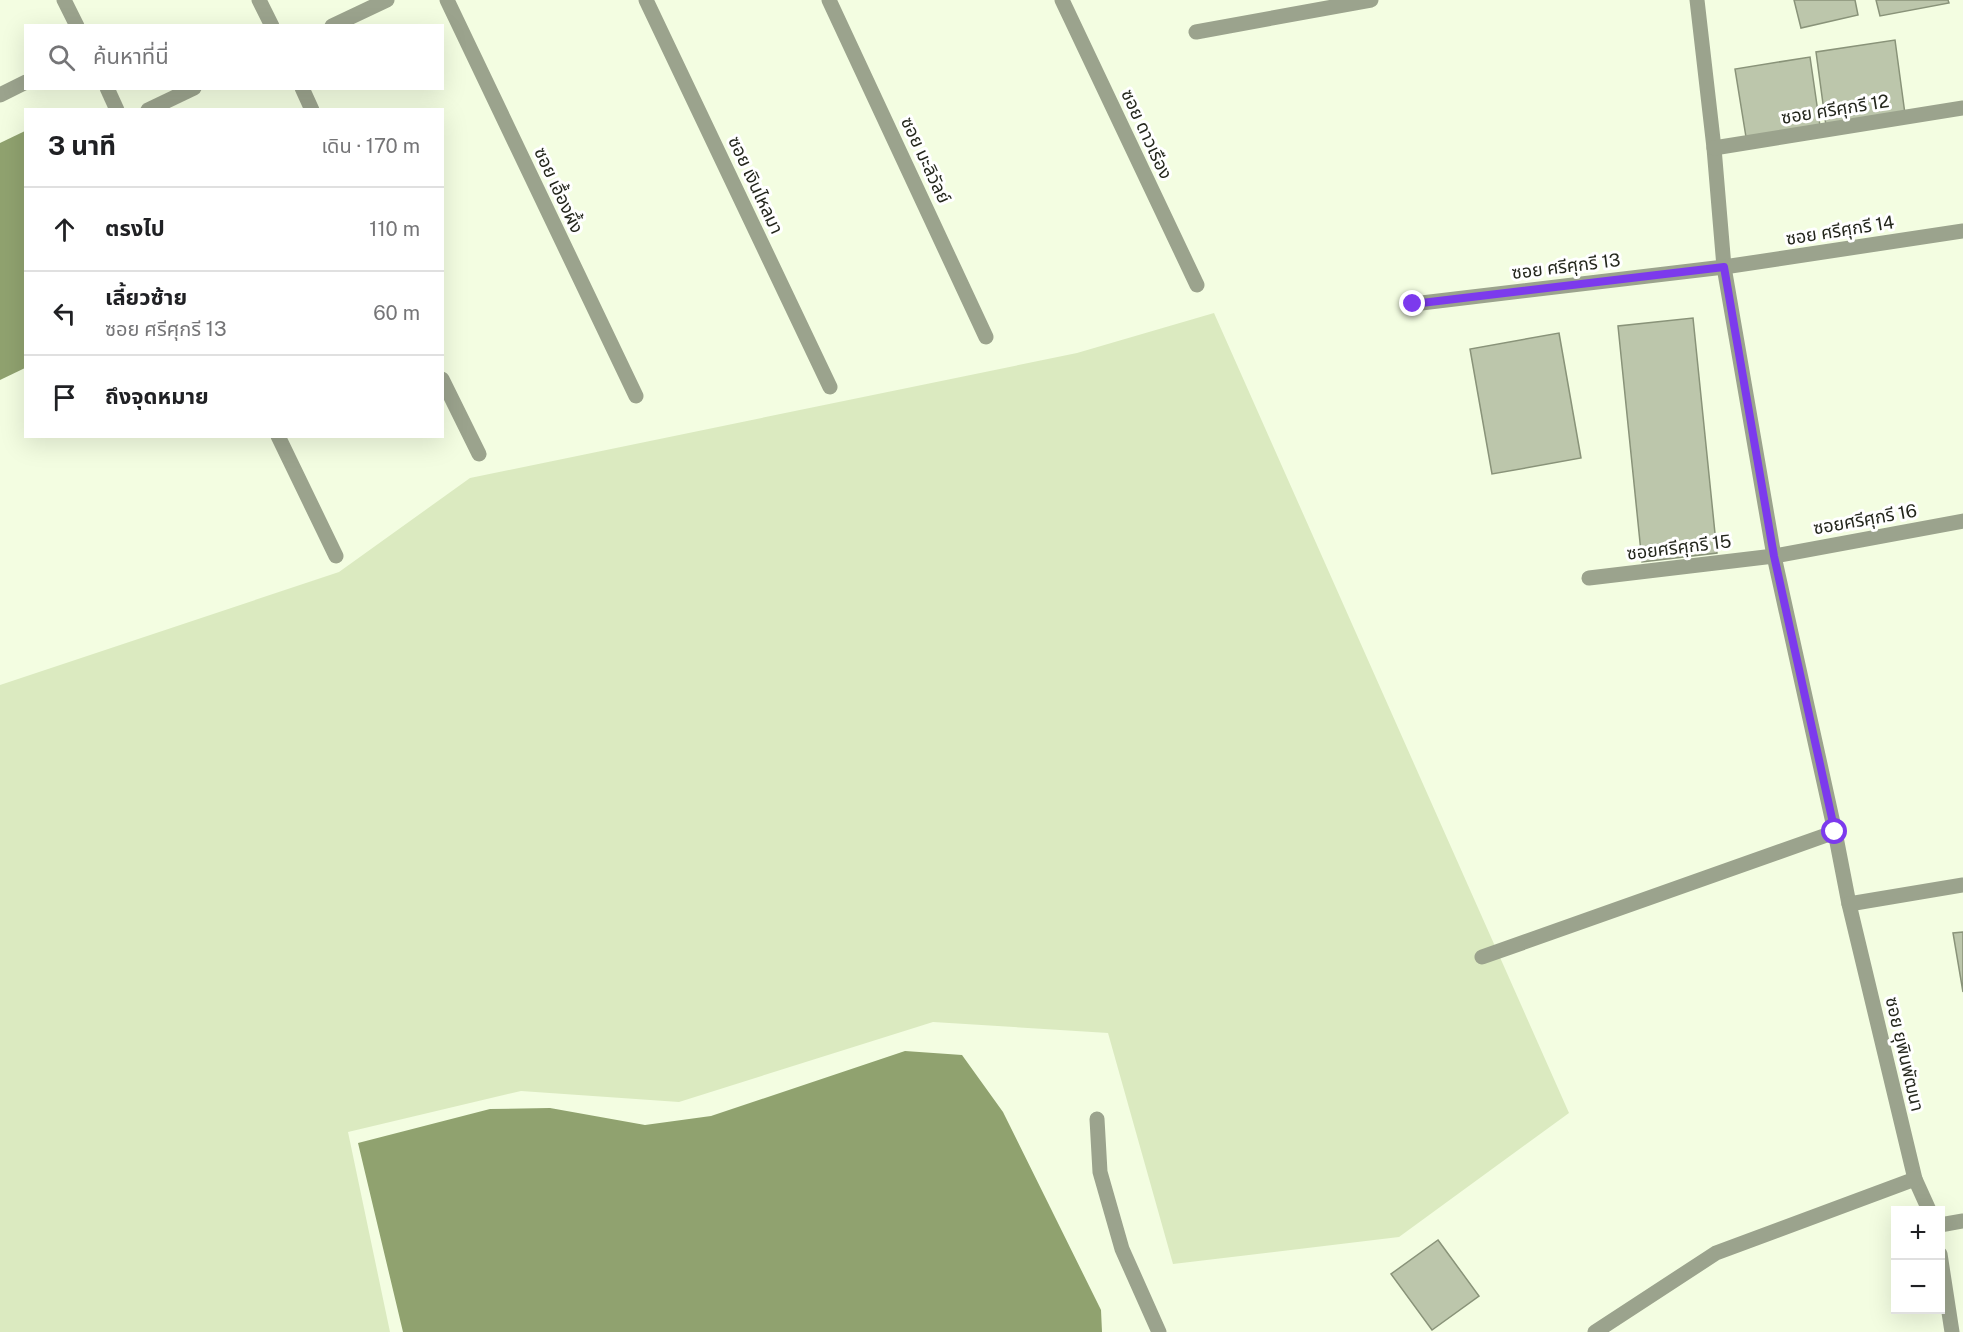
<!DOCTYPE html>
<html lang="th">
<meta charset="utf-8">
<style>
:root{--surface:#fff;--page:#f6f6f6;--text:#202124;--muted:#757577;--line:#e0e0e0}
body{margin:0;font-family:"Public Sans","Noto Sans Thai",sans-serif;background:var(--page);color:var(--text)}
.controls{position:absolute;right:18px;bottom:18px;display:grid;overflow:hidden;border-radius:0px;box-shadow:0 6px 24px #0002}
.controls button{width:54px;height:54px;display:grid;place-items:center;padding:0;border:0;border-bottom:2px solid var(--line);background:var(--surface);color:var(--text);font:30px sans-serif}
.stop{position:absolute;width:18px;height:18px;margin:-14px;border:4px solid #7c3aed;border-radius:50%;background:#fff}
.stop.end{background:#7c3aed;border-color:#fff;box-shadow:0 2px 6px #0008}
.list{margin:0;padding:0;list-style:none}
h2{display:flex;justify-content:space-between;align-items:center;height:78px;margin:0;padding:0 24px;font-size:26px}
h2 small{font-size:20px;font-weight:400;color:var(--muted)}
.list li{display:grid;grid-template-columns:39px 1fr auto;gap:18px;align-items:center;box-sizing:border-box;height:84px;padding:0 24px;border-top:2px solid var(--line)}
.list b{display:block;font-size:22px;white-space:nowrap}
.list p{margin:0;font-size:20px;white-space:nowrap;color:var(--muted)}
.list em{font-size:20px;font-style:normal;color:var(--muted)}
.icon{flex:none;width:33px;height:33px;fill:none;stroke:currentColor;stroke-width:2;stroke-linecap:round;stroke-linejoin:round}
.map{position:relative;flex:none;width:1963px;height:1332px;overflow:hidden}
.search{position:absolute;background:var(--surface);box-shadow:0 6px 24px #0002;left:24px;top:24px;width:420px;height:66px;display:flex;align-items:center;gap:15px;box-sizing:border-box;padding:0 21px;border-radius:0px;color:var(--muted);font-size:22px}
.panel{position:absolute;background:var(--surface);box-shadow:0 6px 24px #0002;left:24px;top:108px;width:420px;height:330px;border-radius:0px}
.map>svg:first-child{display:block}
</style>
<div class="map">
<svg width="1963" height="1332" viewBox="0 0 1963 1332">
<rect width="100%" height="100%" fill="#f3fde1"/>
<polygon fill="#dbeac0" points="1214,313 1569,1113 1399,1237 1173,1264 1108,1033 933,1022 679,1102 521,1091 348,1132 390,1332 0,1332 0,685 339,572 470,478 1077,353"/>
<g fill="#90a26f">
<polygon points="25,131 25,368 0,380 0,143"/>
<polygon points="905,1051 962,1055 1003,1112 1101,1310 1102,1332 403,1332 358,1143 490,1109 550,1108 645,1125 711,1116"/>
</g>
<g fill="#bcc6ab" stroke="#899379" stroke-width="1.5">
<polygon points="1794,0 1855,0 1858,15 1801,28"/>
<polygon points="1876,0 1948,0 1949,3 1880,16"/>
<polygon points="1895,40 1905,114 1826,126 1816,52"/>
<polygon points="1810,57 1820,126 1746,137 1735,69"/>
<polygon points="1693,318 1717,553 1642,562 1618,326"/>
<polygon points="1559,333 1581,458 1492,474 1470,349"/>
<polygon points="1963,932 1963,992 1953,933"/>
<polygon points="1438,1240 1479,1296 1432,1330 1391,1274"/>
</g>
<g fill="none" stroke-linecap="round" stroke-linejoin="round">
<g stroke="#9ba38d" stroke-width="15">
<polyline points="64,0 77,26"/>
<polyline points="259,0 272,26"/>
<polyline points="447,0 636,396"/>
<polyline points="646,0 830,387"/>
<polyline points="829,0 986,337"/>
<polyline points="1062,0 1197,285"/>
<polyline points="1697,0 1714,148 1724,267 1774,556 1835,832 1849,904 1915,1179 1929,1210"/>
<polyline points="332,26 387,0"/>
<polyline points="1196,32 1371,0"/>
<polyline points="107,88 117,110"/>
<polyline points="302,88 312,110"/>
<polyline points="0,95 26,82"/>
<polyline points="148,110 194,88"/>
<polyline points="1714,148 1963,108"/>
<polyline points="1413,304 1724,267 1963,231"/>
<polyline points="442,379 479,454"/>
<polyline points="278,436 336,556"/>
<polyline points="1589,578 1774,556 1963,521"/>
<polyline points="1849,904 1963,885"/>
<polyline points="1482,957 1835,832"/>
<polyline points="1097,1119 1100,1172 1122,1249 1159,1332"/>
<polyline points="1940,1225 1963,1221"/>
<polyline points="1940,1254 1952,1332"/>
<polyline points="1595,1332 1716,1253 1915,1179"/>
</g>
</g>
<g fill="none" stroke-linecap="round" stroke-linejoin="round">
<polyline stroke="#7c3aed" stroke-width="8" points="1413,304 1724,267 1774,556 1835,832"/>
</g>
<g text-anchor="middle" dominant-baseline="central" stroke-width="6" stroke-linejoin="round" paint-order="stroke">
<g font-size="18" fill="#24271d" stroke="#fff">
<text transform="translate(1835 109) rotate(-9)">ซอย ศรีศุกรี 12</text>
<text transform="translate(1147 134) rotate(65)">ซอย ดาวเรือง</text>
<text transform="translate(926 160) rotate(65)">ซอย มะลิวัลย์</text>
<text transform="translate(756 185) rotate(65)">ซอย เงินไหลมา</text>
<text transform="translate(559 190) rotate(65)">ซอย เอื้องผึ้ง</text>
<text transform="translate(1840 230) rotate(-9)">ซอย ศรีศุกรี 14</text>
<text transform="translate(1566 266) rotate(-7)">ซอย ศรีศุกรี 13</text>
<text transform="translate(1865 519) rotate(-10)">ซอยศรีศุกรี 16</text>
<text transform="translate(1679 547) rotate(-7)">ซอยศรีศุกรี 15</text>
<text transform="translate(1905 1054) rotate(77)">ซอย ยุพินพัฒนา</text>
</g>
</g>
</svg>
<div class="controls">
<button>+</button>
<button>−</button>
</div>
<div class="stop" style="left:1835px;top:832px"></div>
<div class="stop end" style="left:1413px;top:304px"></div>
<div class="search"><svg class="icon" aria-label="search" viewBox="0 0 24 24"><circle cx="10" cy="10" r="6"/><path d="M15 15l6 6"/></svg>ค้นหาที่นี่</div>
<section class="panel">
<h2>3 นาที<small>เดิน · 170 m</small></h2>
<ul class="list">
<li><svg class="icon" aria-label="ahead" viewBox="0 0 24 24"><path d="M12 20V5M6 11l6-6 6 6"/></svg><div><b>ตรงไป</b></div><em>110 m</em></li>
<li><svg class="icon" aria-label="left" viewBox="0 0 24 24"><path d="M17 20v-9H6M10 6l-5 5 5 5"/></svg><div><b>เลี้ยวซ้าย</b><p>ซอย ศรีศุกรี 13</p></div><em>60 m</em></li>
<li><svg class="icon" aria-label="arrive" viewBox="0 0 24 24"><path d="M6 21V4h12l-3 4 3 4H6"/></svg><div><b>ถึงจุดหมาย</b></div></li>
</ul>
</section>
</div>
